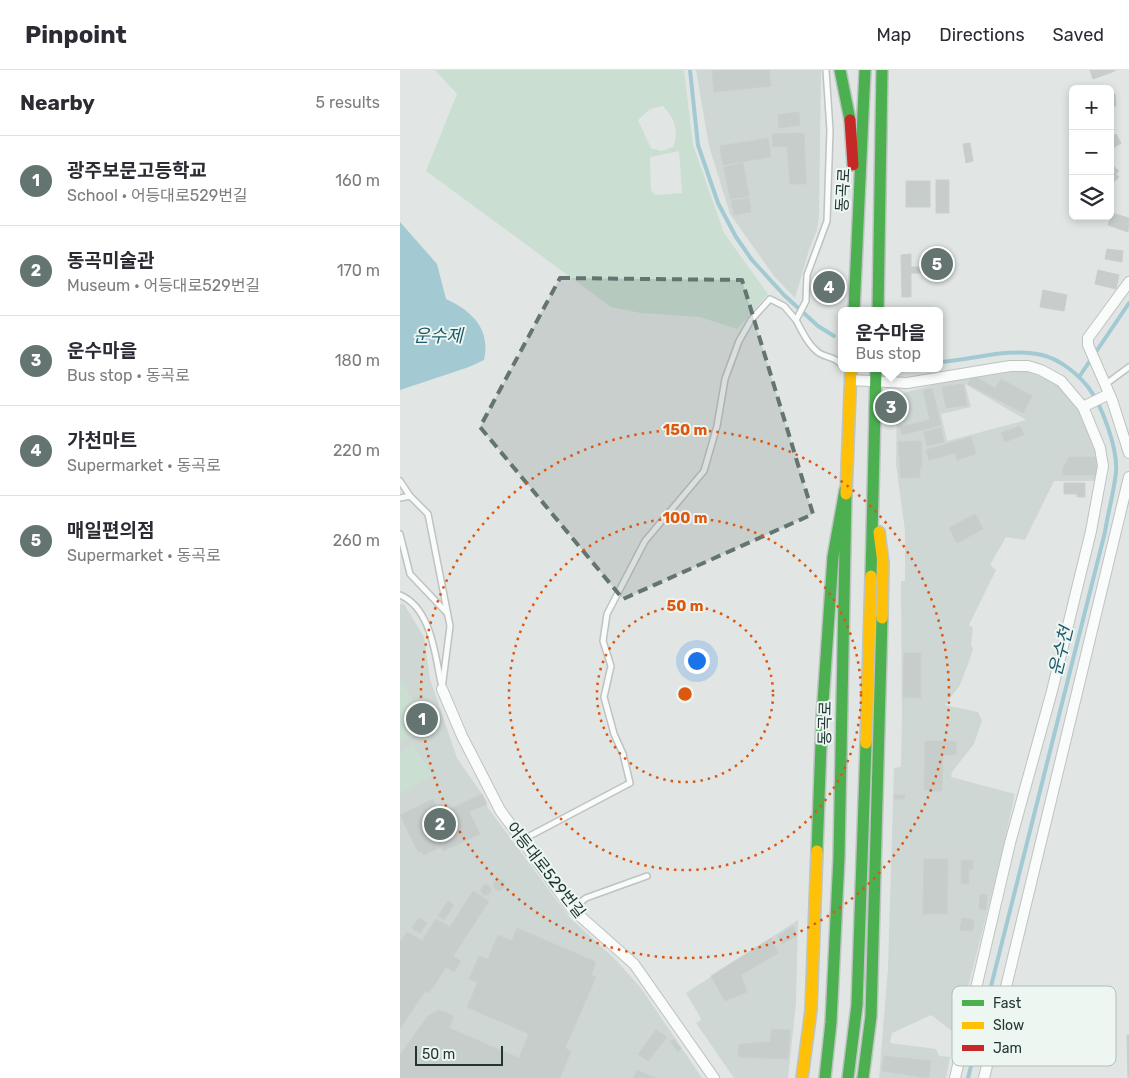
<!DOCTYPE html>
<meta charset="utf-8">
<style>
:root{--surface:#fff;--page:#f2f2f3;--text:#2b2b33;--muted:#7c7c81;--line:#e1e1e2;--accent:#647471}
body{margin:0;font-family:Rubik,"Noto Sans KR",sans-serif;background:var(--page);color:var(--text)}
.controls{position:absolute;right:15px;top:15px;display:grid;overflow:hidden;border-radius:8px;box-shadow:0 2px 8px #0003}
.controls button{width:45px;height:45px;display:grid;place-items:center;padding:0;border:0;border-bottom:1px solid var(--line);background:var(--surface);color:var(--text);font:25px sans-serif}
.scale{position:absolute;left:15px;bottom:12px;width:88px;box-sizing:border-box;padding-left:5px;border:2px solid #203733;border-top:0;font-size:14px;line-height:18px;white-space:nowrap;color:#203733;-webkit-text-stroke:4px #eef6f2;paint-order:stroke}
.you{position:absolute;left:296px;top:590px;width:18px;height:18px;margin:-12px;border:4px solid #fff;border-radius:50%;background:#1a73e8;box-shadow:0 0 0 8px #1a73e833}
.badge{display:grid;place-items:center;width:32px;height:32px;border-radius:50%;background:var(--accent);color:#fff;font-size:16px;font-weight:700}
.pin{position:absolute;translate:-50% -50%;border:2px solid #fff;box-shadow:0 1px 5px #0006}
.popup{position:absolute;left:438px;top:237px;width:105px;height:65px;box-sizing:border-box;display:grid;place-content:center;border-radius:8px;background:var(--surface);filter:drop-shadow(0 1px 4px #0005);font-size:16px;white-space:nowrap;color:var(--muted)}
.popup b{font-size:19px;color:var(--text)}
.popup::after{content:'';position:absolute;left:50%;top:100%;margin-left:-10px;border:10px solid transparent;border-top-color:var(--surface)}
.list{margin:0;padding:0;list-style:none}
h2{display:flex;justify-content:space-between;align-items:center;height:65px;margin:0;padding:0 20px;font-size:21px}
h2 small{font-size:16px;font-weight:400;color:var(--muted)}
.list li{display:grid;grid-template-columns:32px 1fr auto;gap:15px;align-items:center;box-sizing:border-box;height:90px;padding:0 20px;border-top:1px solid var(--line)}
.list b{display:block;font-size:19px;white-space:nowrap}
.list p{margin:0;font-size:16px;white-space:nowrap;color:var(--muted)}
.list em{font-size:16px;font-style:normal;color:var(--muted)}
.icon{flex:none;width:28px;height:28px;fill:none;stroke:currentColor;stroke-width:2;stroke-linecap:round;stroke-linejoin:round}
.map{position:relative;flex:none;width:729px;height:1008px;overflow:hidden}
header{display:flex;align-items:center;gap:30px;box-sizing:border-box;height:70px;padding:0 25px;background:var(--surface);border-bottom:1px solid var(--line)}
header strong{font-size:24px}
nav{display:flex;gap:28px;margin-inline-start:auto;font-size:18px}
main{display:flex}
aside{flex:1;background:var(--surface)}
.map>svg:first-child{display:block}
</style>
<header>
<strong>Pinpoint</strong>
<nav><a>Map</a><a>Directions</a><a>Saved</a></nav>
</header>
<main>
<aside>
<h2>Nearby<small>5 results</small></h2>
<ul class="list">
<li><span class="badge">1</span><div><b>광주보문고등학교</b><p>School · 어등대로529번길</p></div><em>160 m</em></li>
<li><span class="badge">2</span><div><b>동곡미술관</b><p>Museum · 어등대로529번길</p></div><em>170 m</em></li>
<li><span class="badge">3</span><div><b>운수마을</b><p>Bus stop · 동곡로</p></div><em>180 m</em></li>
<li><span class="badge">4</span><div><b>가천마트</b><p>Supermarket · 동곡로</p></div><em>220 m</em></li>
<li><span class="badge">5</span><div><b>매일편의점</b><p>Supermarket · 동곡로</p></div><em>260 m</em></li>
</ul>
</aside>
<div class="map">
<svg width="729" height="1008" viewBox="0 0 729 1008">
<rect width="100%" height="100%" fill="#e1e6e4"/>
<g fill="#ced7d4" fill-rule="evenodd">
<polygon points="296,0 421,0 419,147 417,160 409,180 395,228 374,206 330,144 309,76"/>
<path d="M619 300 634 304 660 315 679 339 697 384 698 396 696 411H654L625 470 606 467 590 495 596 500 569 555 573 558 571 575 573 579 568 594 560 615 545 635 578 642 582 651 574 674 552 702 551 707 615 724 600 792 556 964 531 945 492 963 490 973 536 979 539 986 550 987 546 1008H479L488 898 494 698 501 697 502 647 501 511H505V461L496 394 497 325 564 306ZM565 314 626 350 547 371 541 344 571 337Z"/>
<polygon points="0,534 4,534 24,567 30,609 57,688 82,724 88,738 170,848 215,889 241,918 302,1008 0,1008"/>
<polygon points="398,850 396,933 388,1008 334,1008 296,953 301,950 300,947 286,923"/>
</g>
<g fill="#cadfd2" fill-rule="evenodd">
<path d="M35 0H284L293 75 324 163 368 224 337 259 300 247 241 243 211 237 26 101 57 24ZM263 36C275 48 279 62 273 77L261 81 251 78 238 50 250 39ZM279 81 282 123 255 125 251 120 250 87Z"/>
<polygon points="0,609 24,649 24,658 0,673"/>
<polygon points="13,674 32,705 0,724 0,682"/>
</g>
<path fill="#a3c9d3" d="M0 152 37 194 46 229C72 241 91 259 84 290L69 297 0 320Z"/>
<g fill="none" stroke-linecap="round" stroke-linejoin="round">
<g stroke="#a3c9d3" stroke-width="4">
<polyline points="290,0 298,75 318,133 336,167 352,190 384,225 418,256 434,266"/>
<path d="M540 292C572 290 610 277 642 285 659 289 677 303 688 317 702 335 718 379 716 402 714 422 708 442 705 462L568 1008"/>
<polyline points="679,307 729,233"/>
</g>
</g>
<g fill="#c7cdcb" stroke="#cacfcd">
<polygon points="327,0 369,0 371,16 314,22 312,1"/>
<polygon points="690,0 715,0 715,1 693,9"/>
<polygon points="710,24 715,24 716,36 710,36"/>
<polygon points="399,42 400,55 379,58 378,45"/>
<polygon points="404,63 406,114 390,114 387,76 373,77 372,64"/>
<polygon points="716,64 721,73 710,80 710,68"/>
<polygon points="368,68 371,87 323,95 320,76"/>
<polygon points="570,73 573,91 566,93 563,74"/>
<polygon points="343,93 349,126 330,129 324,97"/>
<polygon points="713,96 719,101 716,104 719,107 714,112 710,108 710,99"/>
<rect x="536" y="110" width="13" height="33"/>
<rect x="506" y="111" width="24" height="26"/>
<polygon points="349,128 351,142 334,145 331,131"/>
<polygon points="712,143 729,148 728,162 708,155"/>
<polygon points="707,179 723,181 722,192 705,189"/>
<rect x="529" y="182" width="16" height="26"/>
<polygon points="511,184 511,197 529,197 529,203 511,203 511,227 502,227 501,185"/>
<polygon points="698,200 719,205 716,219 695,214"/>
<polygon points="643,220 667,225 664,241 640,237"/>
<polygon points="573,305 595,318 601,309 632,326 623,343 568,314"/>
<polygon points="563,314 567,335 546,338 542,317"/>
<polygon points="532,318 541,355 502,365 500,357 530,350 523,321"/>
<polygon points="620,356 624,365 605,372 601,363"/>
<polygon points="541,358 544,372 527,376 524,362"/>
<polygon points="571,367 576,384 557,390 555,383 529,390 526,380"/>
<polygon points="521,371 522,397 520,397 520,407 501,408 498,372"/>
<polygon points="669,387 696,387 696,405 663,405 663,398"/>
<polygon points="664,413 685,413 685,427 677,427 677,424 664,424"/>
<polygon points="575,444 583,459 557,473 549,458"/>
<polygon points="504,583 521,583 521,628 503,627"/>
<polygon points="525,671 556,671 556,685 543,685 542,721 524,720"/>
<polygon points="82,724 87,734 69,742 80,764 43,781 41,777 24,785 21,781 18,782 0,745 33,729 40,744"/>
<polygon points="494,725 505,725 504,729 494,729"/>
<polygon points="524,789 548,789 547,844 523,844"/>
<polygon points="561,790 573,790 573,799 569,799 569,814 561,814"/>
<circle cx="99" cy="815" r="5.5"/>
<circle cx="86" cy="820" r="5"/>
<polygon points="73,821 89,831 53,886 61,891 54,902 46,897 29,923 25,921 0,959 0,872 7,862 22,871 36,849 50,857"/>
<polygon points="580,824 587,825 586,840 579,839"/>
<polygon points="48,831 54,835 44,850 38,846"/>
<polygon points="19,848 27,853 20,863 12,858"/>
<polygon points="562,848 574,850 573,861 560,860"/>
<polygon points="393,856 397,866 382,874 378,866"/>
<polygon points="117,858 196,892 191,905 196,907 165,978 171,981 160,1008 0,1008 0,985 28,946 39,940 54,946 49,958 119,988 129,964 67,937 78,912 69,909 79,886 88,889 98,865 112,871"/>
<polygon points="371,868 378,883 341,905 347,922 325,931 311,906"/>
<polygon points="372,959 390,960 388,989 338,987 339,974 370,972"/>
<polygon points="256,960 267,967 248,991 238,984"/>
<polygon points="727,965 729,965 729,1008 728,1008"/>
<polygon points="274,969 281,979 278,982 270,971"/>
<polygon points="484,986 531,991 529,1008 482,1001"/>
<polygon points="237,1000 255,1008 233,1008"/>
</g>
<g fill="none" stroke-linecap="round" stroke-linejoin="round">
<defs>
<g id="lane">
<path d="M426 0 430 60 427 151 407 205 406 231 396 250C402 261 408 275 419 283 427 288 437 287 442 296"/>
<polyline points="706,314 729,297"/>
<polyline points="0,411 10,426"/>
<polyline points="0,428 10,426 28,444 50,556 42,619"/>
<polyline points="0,464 10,504 47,543"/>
<path d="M0 525C31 538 35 584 41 613"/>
<polyline points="122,770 230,713 223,684 214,664 204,627 211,596 203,571 207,544 245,471 304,401 317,356 325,309 339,271 351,250 370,229 384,236 396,250"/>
<polyline points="172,839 186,828 247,806"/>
</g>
<g id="street">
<polyline points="729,212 688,268 688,275 712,330 729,383"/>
<polyline points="450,310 507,313 610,296 628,296 641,300 661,311 683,337 700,378 703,396 691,461 652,621 610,773 555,1008"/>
<polyline points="683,337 709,324"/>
<polyline points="42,619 62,666 100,740 172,839 234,894 314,1008"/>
<polyline points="584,1008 729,407"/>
</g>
<g id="fast">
<polyline points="440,0 450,50"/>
<polyline points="454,241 465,0"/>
<polyline points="478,241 482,0"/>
<polyline points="471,506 476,298"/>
<polyline points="417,781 422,647 433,487 445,420"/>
<polyline points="425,1008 431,952 439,787 446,424"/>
<polyline points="448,1008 457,935 466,673"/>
<polyline points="463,1008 471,946 482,548"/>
</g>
<g id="slow">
<polyline points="446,424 451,298"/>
<polyline points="479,462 483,493 482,548"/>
<polyline points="466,673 471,506"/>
<polyline points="402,1008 411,940 417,781"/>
</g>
<polyline id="jam" points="450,50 453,95"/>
</defs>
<use href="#lane" stroke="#bec3c1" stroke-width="8"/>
<use href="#street" stroke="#bec3c1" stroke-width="12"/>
<use href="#fast" stroke="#bdc4c2" stroke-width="14"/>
<use href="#slow" stroke="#bdc4c2" stroke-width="14"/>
<use href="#jam" stroke="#bdc4c2" stroke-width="14"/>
<use href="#lane" stroke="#fafbfb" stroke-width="5"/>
<use href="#street" stroke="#fafbfb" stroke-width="10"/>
<use href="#fast" stroke="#4caf50" stroke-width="11"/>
<use href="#slow" stroke="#ffc107" stroke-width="11"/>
<use href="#jam" stroke="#c62828" stroke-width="11"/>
</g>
<path fill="#647471" fill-opacity="0.2" stroke="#647471" stroke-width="4" stroke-dasharray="10 6" stroke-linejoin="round" d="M160 208 342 210 413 444 223 529 80 357Z"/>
<g fill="none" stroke="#de570e" stroke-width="2.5" stroke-dasharray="2.5 5">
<circle cx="285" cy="624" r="88"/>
<circle cx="285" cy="624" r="176"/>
<circle cx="285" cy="624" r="264"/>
</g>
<g text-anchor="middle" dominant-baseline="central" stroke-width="4" stroke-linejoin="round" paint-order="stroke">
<g font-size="16" fill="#203733" stroke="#eef6f2">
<text transform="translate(443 120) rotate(-87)">동곡로</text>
<text transform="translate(425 653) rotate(-89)">동곡로</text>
<text transform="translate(146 800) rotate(52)">어등대로529번길</text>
</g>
<g font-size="18" font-style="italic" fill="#1e5b6f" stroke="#eef6f2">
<text x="38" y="266">운수제</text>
<text transform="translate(661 581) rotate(-76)">운수천</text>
</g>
</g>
<rect x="552" y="916" width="164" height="80" rx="8" fill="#eef6f2" stroke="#b0bdb9" stroke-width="1"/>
<rect x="562" y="930" width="22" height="6" fill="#4caf50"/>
<rect x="562" y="952" width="22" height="7" fill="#ffc107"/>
<rect x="562" y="975" width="22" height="6" fill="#c62828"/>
<g font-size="14" fill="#203733">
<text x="593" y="938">Fast</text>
<text x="593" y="960">Slow</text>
<text x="593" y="983">Jam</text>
</g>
<circle cx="285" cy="624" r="8" fill="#de570e" stroke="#eef6f2" stroke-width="2.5"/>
<g font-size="15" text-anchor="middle" font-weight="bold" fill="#de570e" stroke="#eef6f2" stroke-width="4" stroke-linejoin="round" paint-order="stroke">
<text x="285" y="365">150 m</text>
<text x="285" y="453">100 m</text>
<text x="285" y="541">50 m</text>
</g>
</svg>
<div class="controls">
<button>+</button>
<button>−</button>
<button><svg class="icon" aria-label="layers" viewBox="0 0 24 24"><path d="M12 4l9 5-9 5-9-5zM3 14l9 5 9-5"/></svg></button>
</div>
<div class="scale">50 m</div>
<div class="you"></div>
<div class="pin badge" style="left:22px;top:649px">1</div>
<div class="pin badge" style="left:40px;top:754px">2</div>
<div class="pin badge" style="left:491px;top:337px">3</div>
<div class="popup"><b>운수마을</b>Bus stop</div>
<div class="pin badge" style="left:429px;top:217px">4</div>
<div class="pin badge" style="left:537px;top:194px">5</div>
</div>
</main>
